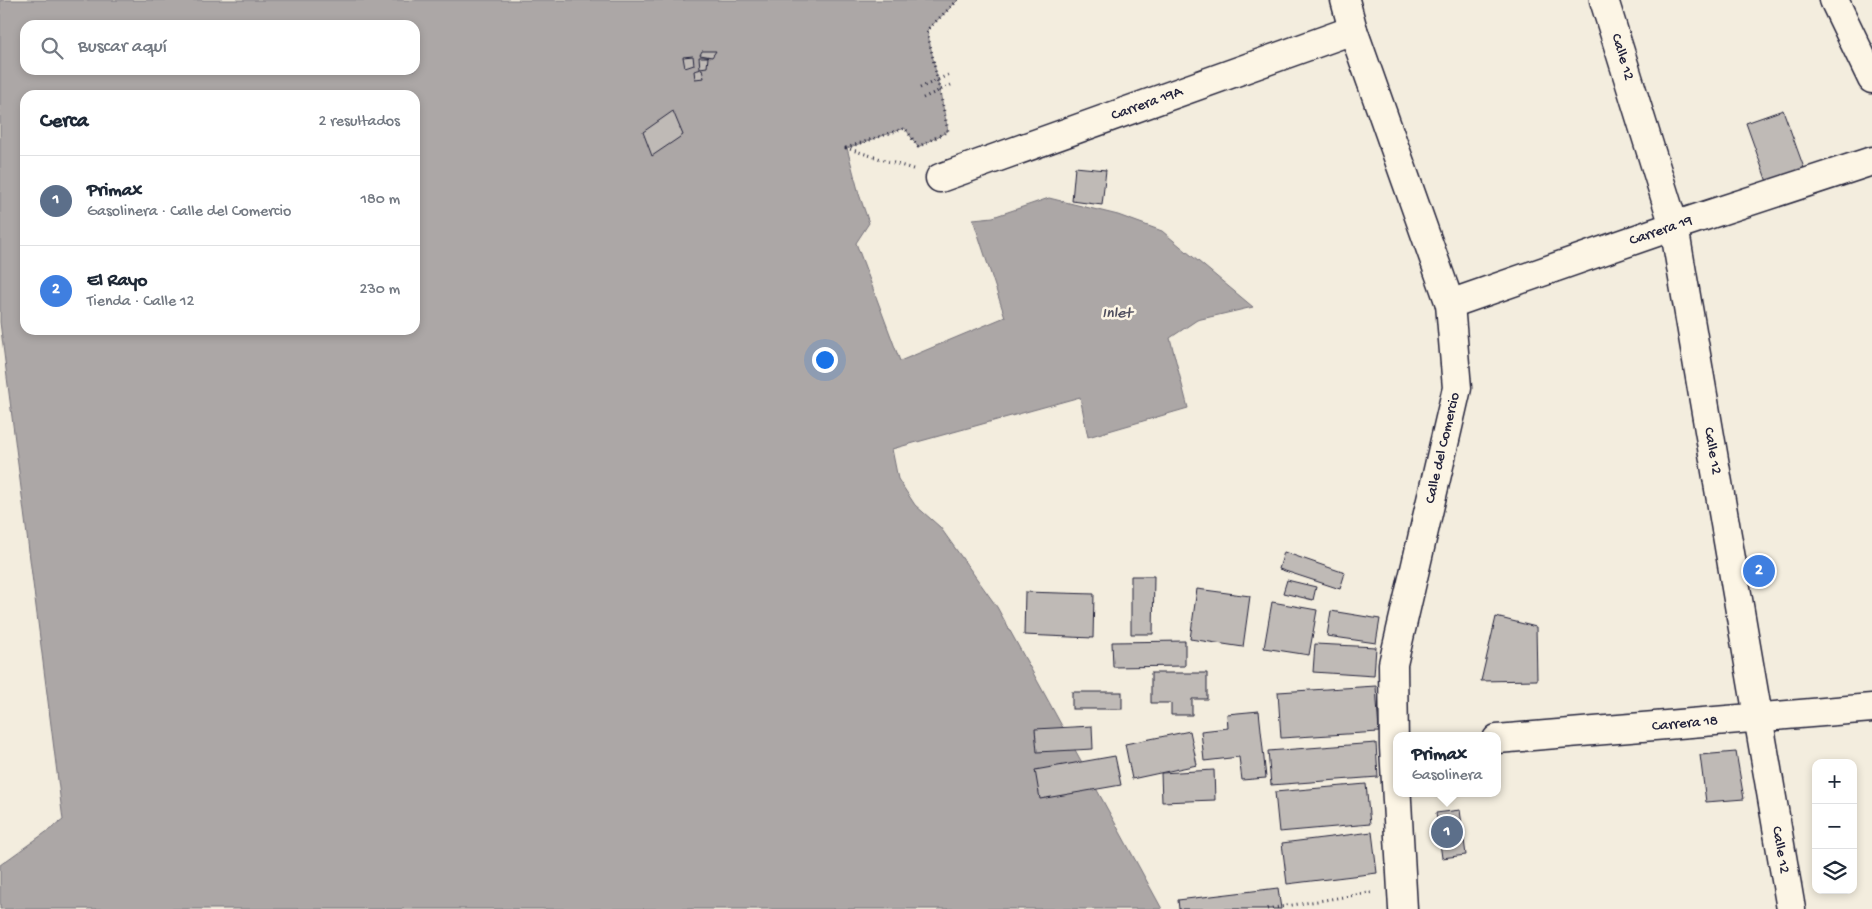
<!DOCTYPE html>
<html lang="es">
<meta charset="utf-8">
<style>
:root{--surface:#fff;--page:#f6f6f7;--text:#1f2937;--muted:#747a83;--line:#e0e1e3;--accent:#111827}
body{margin:0;font-family:"Gochi Hand",sans-serif;background:var(--page);color:var(--text)}
.controls{position:absolute;right:15px;bottom:15px;display:grid;overflow:hidden;border-radius:10px;box-shadow:0 2px 8px #0003}
.controls button{width:45px;height:45px;display:grid;place-items:center;padding:0;border:0;border-bottom:1px solid var(--line);background:var(--surface);color:var(--text);font:25px sans-serif}
.you{position:absolute;left:824px;top:359px;width:18px;height:18px;margin:-12px;border:4px solid #fff;border-radius:50%;background:#1a73e8;box-shadow:0 0 0 8px #1a73e833}
.badge{display:grid;place-items:center;width:32px;height:32px;border-radius:50%;background:var(--accent);color:#fff;font-size:16px;font-weight:700}
.pin{position:absolute;translate:-50% -50%;border:2px solid #fff;box-shadow:0 1px 5px #0006}
.popup{position:absolute;left:1393px;top:732px;width:108px;height:65px;box-sizing:border-box;display:grid;place-content:center;border-radius:10px;background:var(--surface);filter:drop-shadow(0 1px 4px #0005);font-size:16px;white-space:nowrap;color:var(--muted)}
.popup b{font-size:19px;color:var(--text)}
.popup::after{content:'';position:absolute;left:50%;top:100%;margin-left:-10px;border:10px solid transparent;border-top-color:var(--surface)}
.list{margin:0;padding:0;list-style:none}
h2{display:flex;justify-content:space-between;align-items:center;height:65px;margin:0;padding:0 20px;font-size:21px}
h2 small{font-size:16px;font-weight:400;color:var(--muted)}
.list li{display:grid;grid-template-columns:32px 1fr auto;gap:15px;align-items:center;box-sizing:border-box;height:90px;padding:0 20px;border-top:1px solid var(--line)}
.list b{display:block;font-size:19px;white-space:nowrap}
.list p{margin:0;font-size:16px;white-space:nowrap;color:var(--muted)}
.list em{font-size:16px;font-style:normal;color:var(--muted)}
.icon{flex:none;width:28px;height:28px;fill:none;stroke:currentColor;stroke-width:2;stroke-linecap:round;stroke-linejoin:round}
.map{position:relative;flex:none;width:1872px;height:909px;overflow:hidden}
.search{position:absolute;background:var(--surface);box-shadow:0 2px 8px #0003;left:20px;top:20px;width:400px;height:55px;display:flex;align-items:center;gap:12px;box-sizing:border-box;padding:0 18px;border-radius:15px;color:var(--muted);font-size:19px}
.panel{position:absolute;background:var(--surface);box-shadow:0 2px 8px #0003;left:20px;top:90px;width:400px;height:245px;border-radius:15px}
.map>svg:first-child{display:block}
</style>
<div class="map">
<svg width="1872" height="909" viewBox="0 0 1872 909">
<rect width="100%" height="100%" fill="#f3edde"/>
<filter id="ink" filterUnits="userSpaceOnUse"><feTurbulence type="fractalNoise" baseFrequency=".02" numOctaves="2"/><feDisplacementMap in="SourceGraphic" scale="10" xChannelSelector="R" yChannelSelector="G"/><feConvolveMatrix kernelMatrix="1 2 1 2 8 2 1 2 1" color-interpolation-filters="sRGB"/></filter>
<g filter="url(#ink)">
<path fill="#aca7a6" stroke="#75727b" fill-rule="evenodd" d="M0 0H958L927 30 948 131 918 147 905 128 847 148 859 194 869 223 856 243 900 361 1005 317 973 219 993 217 1049 198 1118 215 1162 231 1253 307 1197 320 1170 338 1188 408 1088 437 1080 397 892 449 898 479 915 505 940 527 997 607 1162 909H0V865L63 820 0 322ZM25 25H415V70H25ZM25 95H415V330H25Z"/>
<g fill="#bfbab6" stroke="#22223b">
<polygon points="702,51 716,51 712,57 700,55"/>
<polygon points="693,56 694,65 685,68 683,57"/>
<polygon points="699,57 708,57 707,67 700,68"/>
<polygon points="702,69 704,78 695,79 694,71"/>
<polygon points="1783,110 1804,168 1767,182 1746,123"/>
<polygon points="673,111 683,135 652,156 643,132"/>
<polygon points="1075,167 1106,170 1102,205 1072,201"/>
<polygon points="1284,552 1345,573 1340,589 1279,569"/>
<polygon points="1131,576 1154,576 1153,634 1131,634"/>
<polygon points="1287,580 1316,587 1313,600 1283,593"/>
<polygon points="1197,589 1250,596 1243,647 1190,639"/>
<polygon points="1025,592 1094,594 1093,638 1024,635"/>
<polygon points="1272,602 1317,610 1309,655 1264,648"/>
<polygon points="1331,611 1380,619 1376,643 1327,636"/>
<polygon points="1496,617 1536,627 1537,680 1481,681"/>
<polygon points="1185,641 1185,666 1113,667 1112,642"/>
<polygon points="1315,644 1376,647 1374,676 1313,672"/>
<polygon points="1151,673 1207,673 1207,699 1192,699 1192,715 1171,715 1171,703 1151,703"/>
<polygon points="1376,686 1379,732 1281,738 1278,692"/>
<rect x="1072" y="692" width="50" height="17"/>
<polygon points="1259,711 1266,778 1242,780 1239,757 1204,761 1201,731 1228,728 1227,714"/>
<polygon points="1092,726 1093,749 1037,752 1035,729"/>
<polygon points="1190,731 1197,765 1132,779 1125,744"/>
<polygon points="1376,743 1378,777 1271,785 1268,751"/>
<polygon points="1736,752 1744,799 1706,802 1700,755"/>
<polygon points="1115,756 1121,785 1040,799 1035,770"/>
<polygon points="1214,770 1215,800 1162,802 1161,773"/>
<polygon points="1366,784 1370,824 1279,832 1275,792"/>
<polygon points="1460,810 1466,855 1442,858 1436,813"/>
<polygon points="1372,832 1377,873 1287,884 1282,843"/>
<polygon points="1278,888 1281,909 1179,909 1178,900"/>
</g>
<g fill="none" stroke-linecap="round" stroke-linejoin="round">
<defs>
<g id="minor">
<polyline points="1345,0 1353,30 1450,304 1457,388 1393,664 1394,747 1403,909"/>
<polyline points="1834,0 1872,79"/>
<polyline points="940,178 1353,30"/>
<polyline points="1450,304 1674,226 1872,161"/>
<polyline points="1497,739 1872,708"/>
</g>
<polyline id="secondary" points="1604,0 1674,226 1791,909"/>
</defs>
<use href="#minor" stroke="#22223b" stroke-width="31"/>
<use href="#secondary" stroke="#22223b" stroke-width="31"/>
<g stroke="#22223b" stroke-width="3" stroke-dasharray="1 4" stroke-linecap="butt">
<polyline points="920,88 948,75"/>
<polyline points="923,98 951,85"/>
<polyline points="913,169 846,148 905,128 918,147 948,131 927,30 958,0"/>
<polyline points="1267,909 1375,892"/>
</g>
<use href="#minor" stroke="#fcf5e5" stroke-width="28"/>
<use href="#secondary" stroke="#fcf5e5" stroke-width="28"/>
</g>
</g>
<g text-anchor="middle" dominant-baseline="central" stroke-width="5" stroke-linejoin="round" paint-order="stroke">
<g font-size="15" fill="#22223b" stroke="#fcf5e5">
<text transform="translate(1622 57) rotate(73)">Calle 12</text>
<text transform="translate(1147 104) rotate(-20)">Carrera 19A</text>
<text transform="translate(1661 231) rotate(-19)">Carrera 19</text>
<text transform="translate(1443 448) rotate(-77)">Calle del Comercio</text>
<text transform="translate(1712 451) rotate(80)">Calle 12</text>
<text transform="translate(1685 724) rotate(-5)">Carrera 18</text>
<text transform="translate(1780 850) rotate(80)">Calle 12</text>
</g>
<g font-size="16" font-style="italic" fill="#525160" stroke="#fcf5e5">
<text x="1117" y="314">Inlet</text>
</g>
</g>
</svg>
<div class="controls">
<button>+</button>
<button>−</button>
<button><svg class="icon" aria-label="layers" viewBox="0 0 24 24"><path d="M12 4l9 5-9 5-9-5zM3 14l9 5 9-5"/></svg></button>
</div>
<div class="you"></div>
<div class="pin badge" style="left:1447px;top:832px;background:#5c6f8a">1</div>
<div class="popup"><b>Primax</b>Gasolinera</div>
<div class="pin badge" style="left:1759px;top:571px;background:#3f7fe0">2</div>
<div class="search"><svg class="icon" aria-label="search" viewBox="0 0 24 24"><circle cx="10" cy="10" r="6"/><path d="M15 15l6 6"/></svg>Buscar aquí</div>
<section class="panel">
<h2>Cerca<small>2 resultados</small></h2>
<ul class="list">
<li><span class="badge" style="background:#5c6f8a">1</span><div><b>Primax</b><p>Gasolinera · Calle del Comercio</p></div><em>180 m</em></li>
<li><span class="badge" style="background:#3f7fe0">2</span><div><b>El Rayo</b><p>Tienda · Calle 12</p></div><em>230 m</em></li>
</ul>
</section>
</div>
